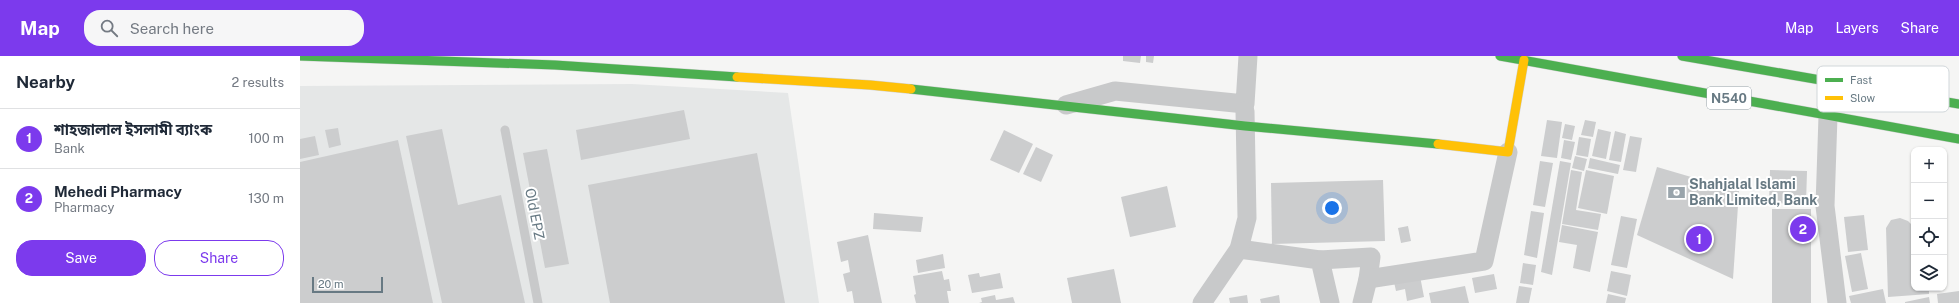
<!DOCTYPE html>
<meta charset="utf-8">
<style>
:root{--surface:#fff;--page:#f6f6f7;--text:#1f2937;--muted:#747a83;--line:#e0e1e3;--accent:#7c3aed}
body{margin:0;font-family:"Public Sans","Noto Sans Bengali",sans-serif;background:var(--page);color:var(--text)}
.controls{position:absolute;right:12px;bottom:12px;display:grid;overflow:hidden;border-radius:8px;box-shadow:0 1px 3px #0004}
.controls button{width:36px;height:36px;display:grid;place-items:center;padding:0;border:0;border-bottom:1px solid var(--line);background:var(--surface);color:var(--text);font:20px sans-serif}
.scale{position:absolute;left:12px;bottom:10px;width:71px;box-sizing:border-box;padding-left:4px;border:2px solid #677983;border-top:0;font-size:11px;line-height:14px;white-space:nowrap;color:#677983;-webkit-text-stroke:3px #fff;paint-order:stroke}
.you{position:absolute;left:1032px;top:152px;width:14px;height:14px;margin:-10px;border:3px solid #fff;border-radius:50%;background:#1a73e8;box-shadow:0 0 0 6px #1a73e833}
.badge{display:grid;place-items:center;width:26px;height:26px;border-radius:50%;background:var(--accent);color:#fff;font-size:13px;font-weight:700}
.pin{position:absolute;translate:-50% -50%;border:2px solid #fff;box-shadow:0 1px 4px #0006}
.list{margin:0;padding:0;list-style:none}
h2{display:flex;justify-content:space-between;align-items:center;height:52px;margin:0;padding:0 16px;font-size:17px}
h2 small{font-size:13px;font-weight:400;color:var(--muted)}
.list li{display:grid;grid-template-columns:26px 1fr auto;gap:12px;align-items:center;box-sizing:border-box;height:60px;padding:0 16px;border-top:1px solid var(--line)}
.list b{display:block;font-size:15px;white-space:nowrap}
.list p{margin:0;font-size:13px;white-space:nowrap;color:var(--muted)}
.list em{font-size:13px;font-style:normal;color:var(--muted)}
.actions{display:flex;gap:8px;padding:12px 16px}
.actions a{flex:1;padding:9px 0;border:1px solid var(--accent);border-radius:16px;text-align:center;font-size:14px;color:var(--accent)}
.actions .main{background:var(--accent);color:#fff}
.icon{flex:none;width:22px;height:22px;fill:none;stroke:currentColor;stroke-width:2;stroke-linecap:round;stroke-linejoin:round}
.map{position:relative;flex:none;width:1659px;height:247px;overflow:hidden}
header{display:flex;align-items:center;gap:24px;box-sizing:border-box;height:56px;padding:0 20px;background:var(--accent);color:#fff}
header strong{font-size:19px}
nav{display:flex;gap:22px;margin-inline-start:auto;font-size:14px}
.search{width:280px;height:36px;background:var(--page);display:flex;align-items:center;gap:10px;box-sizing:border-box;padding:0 14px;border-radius:16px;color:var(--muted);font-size:15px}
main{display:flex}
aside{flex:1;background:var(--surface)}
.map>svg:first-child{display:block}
</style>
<header>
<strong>Map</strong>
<div class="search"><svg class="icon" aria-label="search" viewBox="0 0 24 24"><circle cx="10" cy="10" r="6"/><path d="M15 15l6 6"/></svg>Search here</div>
<nav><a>Map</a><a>Layers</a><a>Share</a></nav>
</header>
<main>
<aside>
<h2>Nearby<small>2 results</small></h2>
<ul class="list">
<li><span class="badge">1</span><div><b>শাহজালাল ইসলামী ব্যাংক</b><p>Bank</p></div><em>100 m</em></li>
<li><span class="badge">2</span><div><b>Mehedi Pharmacy</b><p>Pharmacy</p></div><em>130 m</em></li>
</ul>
<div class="actions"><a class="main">Save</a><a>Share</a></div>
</aside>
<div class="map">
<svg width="1659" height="247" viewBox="0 0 1659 247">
<rect width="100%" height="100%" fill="#f5f5f4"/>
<polygon fill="#e5e7e7" points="332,28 488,37 519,247 0,247 0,30"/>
<g fill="#cccdce">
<polygon points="823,0 841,0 840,7 823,5"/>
<polygon points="846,0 854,0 853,7 846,6"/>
<polygon points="384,54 390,83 281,104 276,74"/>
<polygon points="1247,64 1262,66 1257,102 1241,100"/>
<polygon points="1285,64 1296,66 1293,81 1281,79"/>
<polygon points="1265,68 1275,70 1272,84 1262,82"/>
<polygon points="38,72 41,89 29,92 25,74"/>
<polygon points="142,73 158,149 201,139 225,247 142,247 106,80"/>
<polygon points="1298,73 1311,76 1306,103 1292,100"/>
<polygon points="704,74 733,88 719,117 690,104"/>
<polygon points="1315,75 1326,78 1321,106 1309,104"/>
<polygon points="15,80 19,99 0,103 0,83"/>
<polygon points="1330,80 1342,82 1336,116 1323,114"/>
<polygon points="1279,81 1291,83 1288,101 1276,99"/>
<polygon points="98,84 133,247 0,247 0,106"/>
<polygon points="1264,84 1275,86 1271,104 1261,102"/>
<polygon points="736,91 753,99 741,126 723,118"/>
<polygon points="247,93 269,208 245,212 223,97"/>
<polygon points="457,97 485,247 310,247 288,129"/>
<polygon points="1275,100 1287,103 1284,115 1272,112"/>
<polygon points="1290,102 1320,109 1318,118 1288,112"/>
<polygon points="1240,105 1253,107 1245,151 1233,149"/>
<polygon points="1260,105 1271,107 1252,219 1241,216"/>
<polygon points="1357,111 1439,135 1433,223 1337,179"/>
<polygon points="1271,114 1282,116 1276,154 1301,158 1298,174 1262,168"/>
<polygon points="1286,114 1314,120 1307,158 1278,152"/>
<polygon points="1470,114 1507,115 1506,148 1469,147"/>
<polygon points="1083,124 1085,185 972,188 971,127"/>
<polygon points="867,130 876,171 830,181 821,141"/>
<rect x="1472" y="153" width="39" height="94"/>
<polygon points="1231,155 1244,157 1237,202 1224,199"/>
<polygon points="574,157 623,161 621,176 573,173"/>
<polygon points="1564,159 1568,194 1548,196 1544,161"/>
<polygon points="1321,160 1337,163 1327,212 1311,209"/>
<polygon points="1600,162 1608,165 1613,170 1614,232 1629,232 1629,238 1588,241 1586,172 1591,164"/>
<polygon points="1262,169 1298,176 1290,216 1273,212 1277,189 1259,186"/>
<polygon points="1108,170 1111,185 1101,187 1098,172"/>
<polygon points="568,179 582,247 554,247 552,235 547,236 543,218 550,216 548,204 541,206 537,186"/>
<polygon points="1561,197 1568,233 1552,236 1545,200"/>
<polygon points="643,198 645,212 618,217 616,204"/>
<polygon points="1223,207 1236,209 1233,229 1220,227"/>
<polygon points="814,213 821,247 772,247 767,222"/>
<polygon points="642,215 644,224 649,223 651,235 647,235 649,247 616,247 614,239 616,238 613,220"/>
<polygon points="1311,215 1331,219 1327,240 1307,235"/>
<polygon points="679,217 680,221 700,217 703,232 672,237 668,219"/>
<polygon points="1194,218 1197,233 1175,237 1172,222"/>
<polygon points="1120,220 1124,241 1107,245 1105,233 1096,235 1094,226"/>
<polygon points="1165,230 1169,247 1131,247 1129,237"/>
<polygon points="1219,230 1232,232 1229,247 1216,247"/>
<polygon points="1583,233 1586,247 1551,247 1549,240"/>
<polygon points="1659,235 1659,247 1638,247 1637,238"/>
<polygon points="1308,238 1326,242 1325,247 1306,247"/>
<polygon points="695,239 696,244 713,241 715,247 679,247 682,246 681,242"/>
<polygon points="947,239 948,247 930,247 929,242"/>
<polygon points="979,239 980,247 961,247 960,243"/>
<polygon points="1629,241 1630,247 1605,247 1605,246"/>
</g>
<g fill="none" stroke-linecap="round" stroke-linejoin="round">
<defs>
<g id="fast">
<polyline points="0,0 255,9 437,21"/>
<polyline points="1200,0 1659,83"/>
<polyline points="1382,0 1659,48"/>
<polyline points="611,33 945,70 1138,88"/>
</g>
<g id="slow">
<polyline points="437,21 570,29 611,33"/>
<polyline points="1138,88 1208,96 1224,4"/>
</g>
</defs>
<use href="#fast" stroke="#d1d2d2" stroke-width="10"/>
<use href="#slow" stroke="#d1d2d2" stroke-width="10"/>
<polyline stroke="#c8c9ca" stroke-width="9" points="205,74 238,247"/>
<g stroke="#c8c9ca" stroke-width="19">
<polyline points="766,49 815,35 945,48 948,0"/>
<polyline points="1528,60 1525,150 1537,247"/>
<polyline points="939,193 1020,204 1030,247"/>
<polyline points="1020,204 1071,201 1068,223 1062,247"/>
<polyline points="1068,223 1184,205 1208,96"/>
<polyline points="902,247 939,193 947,162 945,55"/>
</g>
<use href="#fast" stroke="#4caf50" stroke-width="9"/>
<use href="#slow" stroke="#ffc107" stroke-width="9"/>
</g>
<defs>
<symbol id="bank-bare" viewBox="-9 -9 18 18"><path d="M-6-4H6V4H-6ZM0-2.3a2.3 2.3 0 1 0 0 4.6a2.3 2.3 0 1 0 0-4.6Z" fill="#99a4ab" stroke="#fff" stroke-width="2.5" paint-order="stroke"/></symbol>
</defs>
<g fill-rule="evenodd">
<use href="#bank-bare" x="1364" y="124" width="25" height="25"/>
</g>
<g text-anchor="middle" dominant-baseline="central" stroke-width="4" stroke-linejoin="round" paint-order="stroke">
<rect fill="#fff" stroke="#95a1a8" stroke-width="1" x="1407" y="31" width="44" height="22" rx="3"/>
<g font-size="13" font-weight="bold" fill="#677983">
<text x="1429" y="42">N540</text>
</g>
<g font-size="14" font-weight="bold" fill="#677983" stroke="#fff" text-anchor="start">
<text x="1389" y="128">Shahjalal Islami<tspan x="1389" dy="16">Bank Limited, Bank</tspan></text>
</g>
<g font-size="14" fill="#677983" stroke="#fff">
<text transform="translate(235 158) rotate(79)">Old EPZ</text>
</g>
</g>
<rect x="1517" y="10" width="132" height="46" rx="6" fill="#fff" stroke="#d1d7da" stroke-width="1"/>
<rect x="1525" y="22" width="18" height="4" fill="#4caf50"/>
<rect x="1525" y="40" width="18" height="4" fill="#ffc107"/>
<g font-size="11" fill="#677983">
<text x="1550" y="28">Fast</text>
<text x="1550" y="46">Slow</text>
</g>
</svg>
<div class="controls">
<button>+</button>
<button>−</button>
<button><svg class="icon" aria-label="locate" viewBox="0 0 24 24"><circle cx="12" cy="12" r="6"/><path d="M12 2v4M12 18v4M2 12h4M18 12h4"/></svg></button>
<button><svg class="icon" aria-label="layers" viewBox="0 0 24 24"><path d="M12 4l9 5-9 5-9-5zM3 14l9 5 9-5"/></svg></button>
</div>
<div class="scale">20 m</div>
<div class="you"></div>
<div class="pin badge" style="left:1399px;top:183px">1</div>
<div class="pin badge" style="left:1503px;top:173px">2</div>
</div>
</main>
